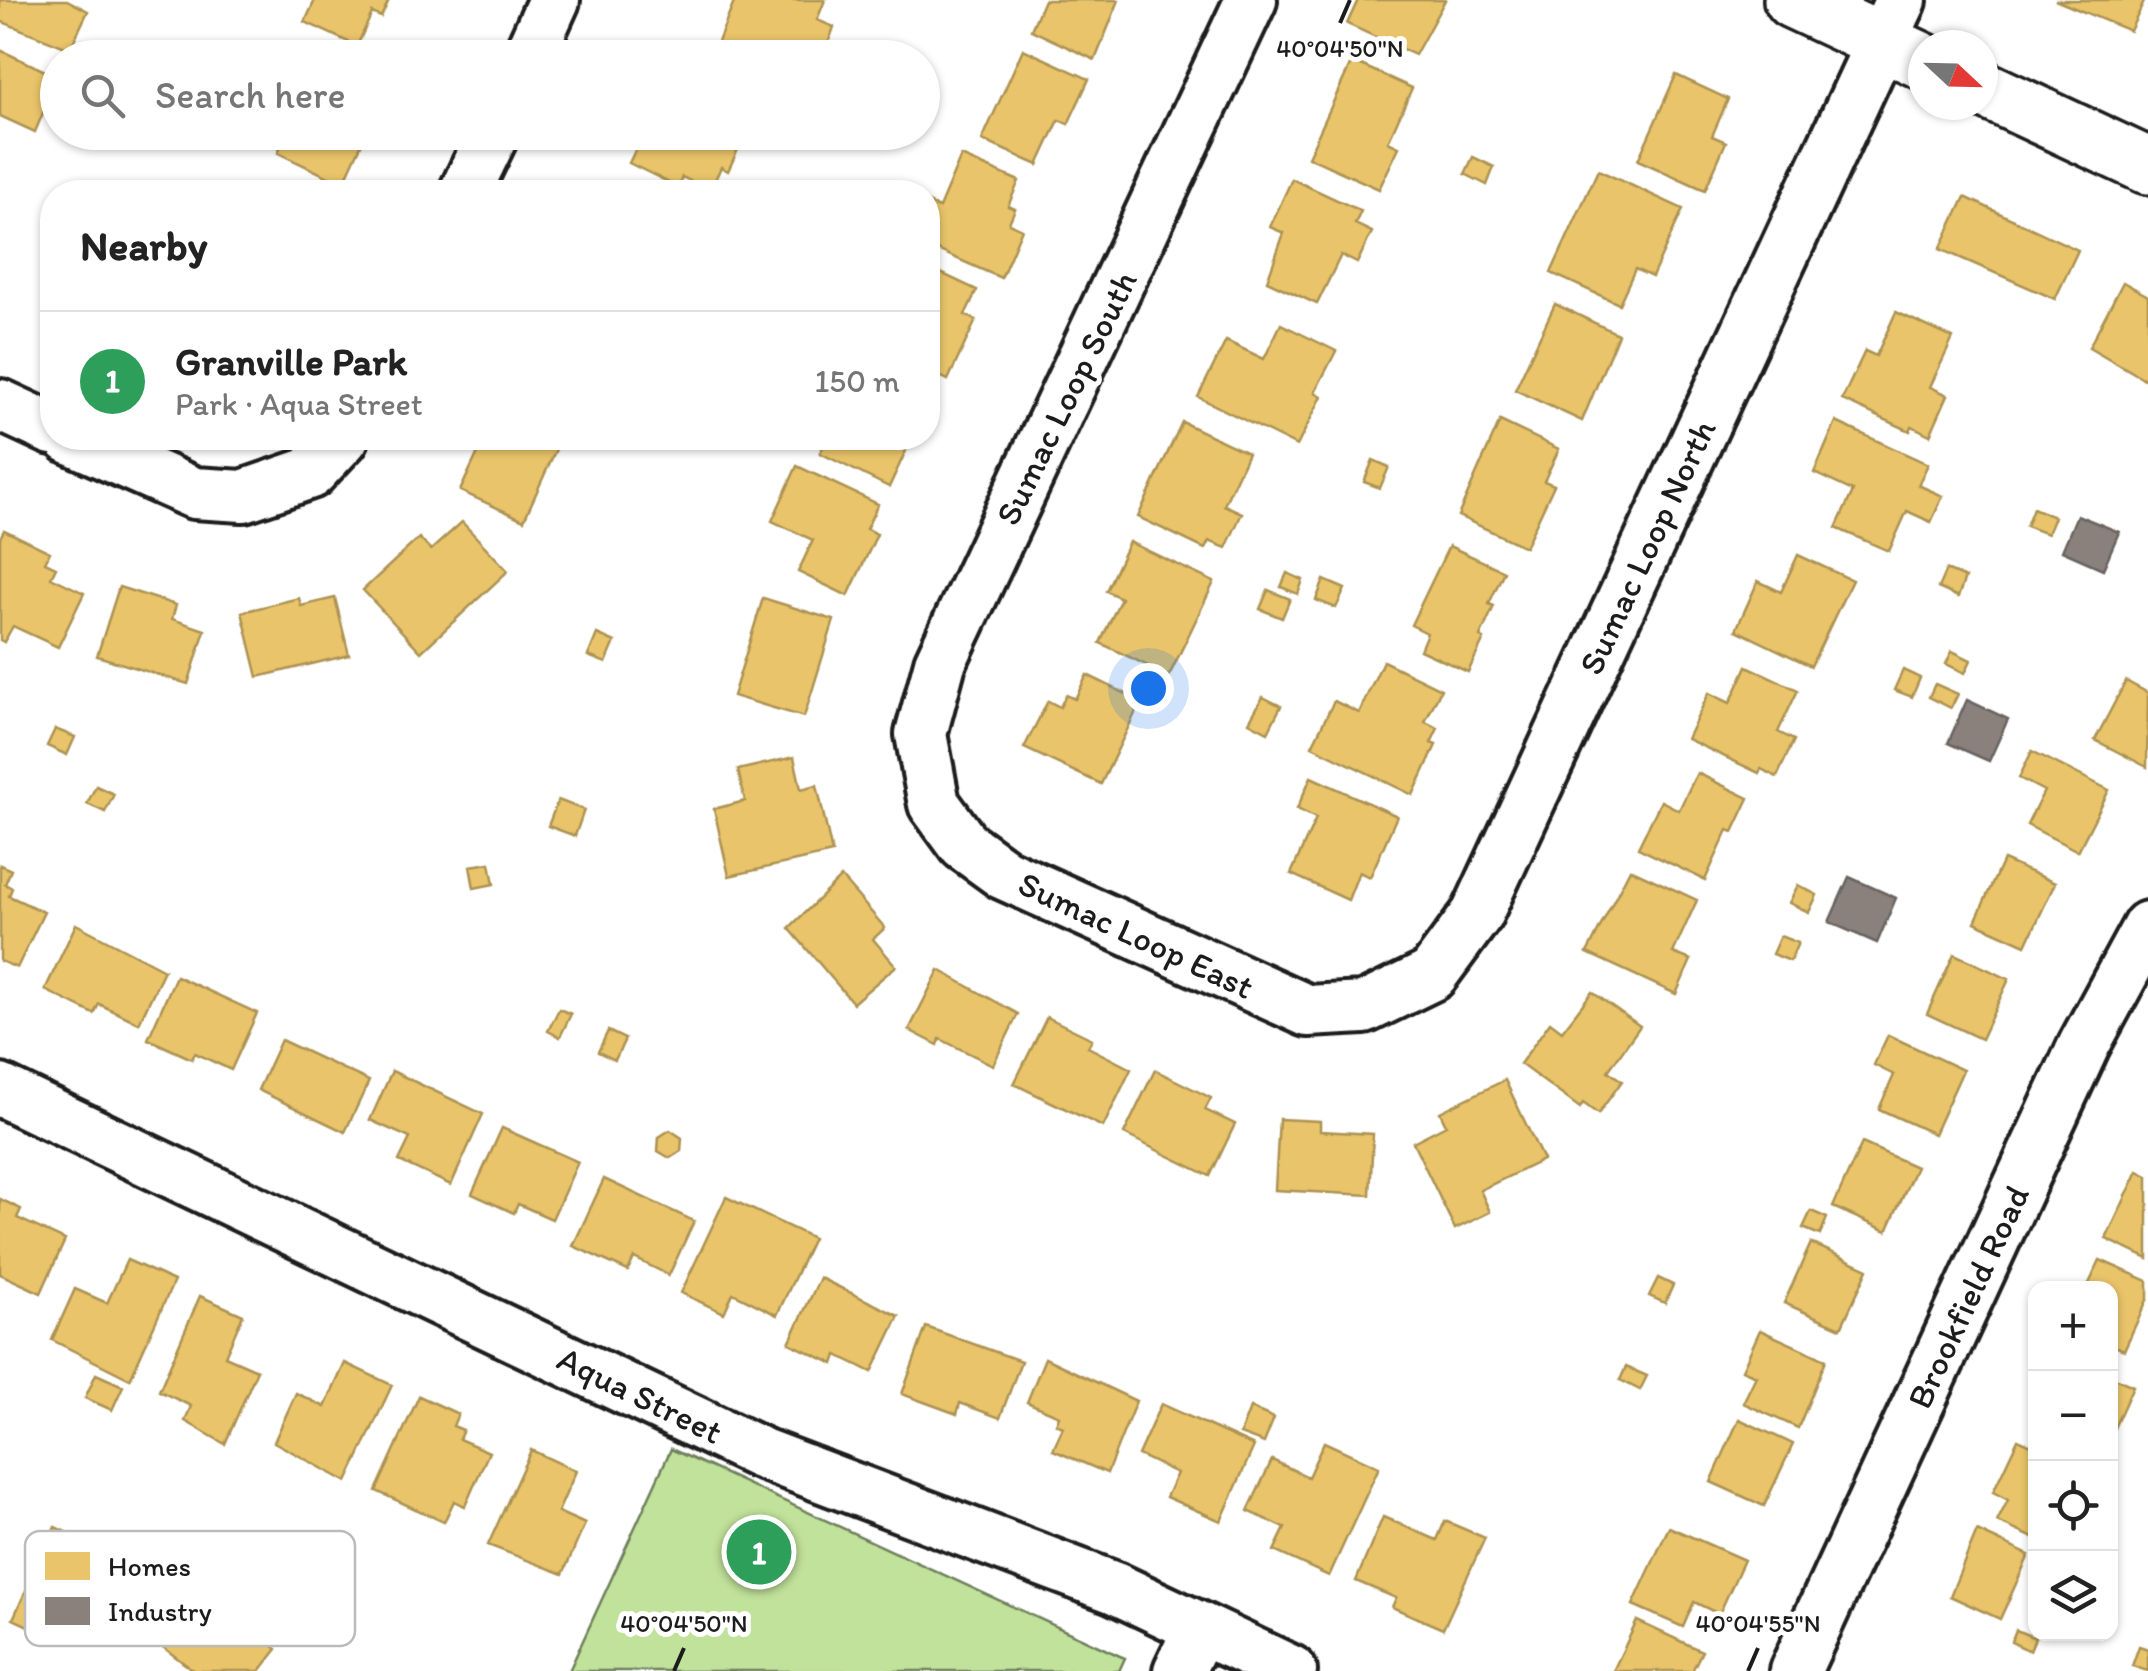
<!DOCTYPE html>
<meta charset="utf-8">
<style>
:root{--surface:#fff;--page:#f2f2f2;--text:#222;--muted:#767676;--line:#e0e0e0;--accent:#db2777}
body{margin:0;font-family:Itim,sans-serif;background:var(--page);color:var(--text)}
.controls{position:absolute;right:30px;bottom:30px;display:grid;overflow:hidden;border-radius:20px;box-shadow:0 2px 8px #0004}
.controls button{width:90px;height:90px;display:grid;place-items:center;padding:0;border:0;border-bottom:2px solid var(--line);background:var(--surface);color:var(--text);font:50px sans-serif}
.compass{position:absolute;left:1908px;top:30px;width:90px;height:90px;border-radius:50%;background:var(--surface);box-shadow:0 2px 8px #0004;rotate:112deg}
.you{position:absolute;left:1148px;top:688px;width:35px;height:35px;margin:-25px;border:8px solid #fff;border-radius:50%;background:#1a73e8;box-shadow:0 0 0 15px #1a73e833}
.badge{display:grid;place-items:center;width:65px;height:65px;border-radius:50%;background:var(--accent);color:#fff;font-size:32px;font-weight:700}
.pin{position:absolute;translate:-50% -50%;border:5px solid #fff;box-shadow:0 2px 10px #0006}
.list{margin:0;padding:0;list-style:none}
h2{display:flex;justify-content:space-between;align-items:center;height:130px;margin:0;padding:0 40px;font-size:42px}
h2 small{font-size:32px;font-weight:400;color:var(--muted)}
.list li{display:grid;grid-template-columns:65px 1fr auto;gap:30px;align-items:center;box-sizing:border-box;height:140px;padding:0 40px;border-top:2px solid var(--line)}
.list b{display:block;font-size:38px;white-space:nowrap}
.list p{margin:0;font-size:32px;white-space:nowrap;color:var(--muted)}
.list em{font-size:32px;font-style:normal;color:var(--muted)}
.icon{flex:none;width:55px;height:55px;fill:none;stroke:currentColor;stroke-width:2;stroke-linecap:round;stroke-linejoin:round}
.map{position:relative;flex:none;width:2148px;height:1671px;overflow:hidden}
.search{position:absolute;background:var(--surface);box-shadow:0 2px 8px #0004;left:40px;top:40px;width:900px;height:110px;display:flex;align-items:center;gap:25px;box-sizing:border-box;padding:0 35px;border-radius:55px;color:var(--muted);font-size:38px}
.panel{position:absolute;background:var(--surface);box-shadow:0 2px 8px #0004;left:40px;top:180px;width:900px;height:270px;border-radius:40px}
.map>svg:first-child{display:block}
</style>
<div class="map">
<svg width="2148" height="1671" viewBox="0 0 2148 1671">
<rect width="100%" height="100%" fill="#fff"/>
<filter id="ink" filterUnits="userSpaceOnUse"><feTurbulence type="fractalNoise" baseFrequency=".01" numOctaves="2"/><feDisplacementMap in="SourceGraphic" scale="20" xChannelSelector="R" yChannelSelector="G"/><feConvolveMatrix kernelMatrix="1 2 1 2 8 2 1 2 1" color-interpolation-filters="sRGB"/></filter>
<g filter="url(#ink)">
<polygon fill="#c1e29b" stroke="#6e7f5c" stroke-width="2.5" points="671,1449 1120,1656 1125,1658 1119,1671 569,1671"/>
<g fill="#e9c46a" stroke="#ac9253" stroke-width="2.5">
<polygon points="0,0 67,0 88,11 70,49 0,21"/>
<polygon points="315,0 389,0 381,17 372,13 357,46 305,22"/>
<polygon points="735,0 825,0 817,20 834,27 823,58 804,51 802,58 713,54"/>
<polygon points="1044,0 1119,0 1095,60 1031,30"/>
<polygon points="1358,0 1445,0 1415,55 1347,24"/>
<polygon points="2055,0 2145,0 2130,31"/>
<polygon points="1023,49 1089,79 1068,124 1059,120 1038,165 982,140"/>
<polygon points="0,50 58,77 35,132 0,116"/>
<polygon points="1352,61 1412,88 1388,142 1399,147 1379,189 1308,157"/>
<polygon points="1676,75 1728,99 1712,136 1726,142 1705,190 1638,160"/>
<polygon points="265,132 367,132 343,184 278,153 280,148 262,139"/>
<polygon points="644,132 746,132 728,171 721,167 710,191 682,177 678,187 629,163"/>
<polygon points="961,156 1019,181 1008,206 1015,209 1009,223 1022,229 1001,278 928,246 928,203 939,208"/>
<polygon points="1473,157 1494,167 1487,185 1465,174"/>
<polygon points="1598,170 1683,209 1652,277 1635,269 1619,304 1551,273"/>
<polygon points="1292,179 1361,211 1355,224 1372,232 1357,263 1341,255 1317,304 1267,281 1284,233 1270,227"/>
<polygon points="1965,197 2078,250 2055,299 1940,249"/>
<polygon points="928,267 977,290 965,315 976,320 948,380 928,370"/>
<polygon points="2123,282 2148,296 2148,381 2089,347"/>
<polygon points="1555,304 1618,334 1582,421 1515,390"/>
<polygon points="1896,312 1953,338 1930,387 1948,395 1930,435 1912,426 1910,431 1842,400 1865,351 1876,356"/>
<polygon points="1281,324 1336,351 1315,392 1322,396 1297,446 1198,397 1226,341 1264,359"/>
<polygon points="1500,421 1559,449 1544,481 1554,485 1525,547 1458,516"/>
<polygon points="1182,422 1248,453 1224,505 1242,513 1226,548 1209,541 1205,549 1138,517"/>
<polygon points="1836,422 1928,464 1918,485 1943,496 1931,522 1907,511 1889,551 1836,528 1853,491 1814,473"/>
<polygon points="492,438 561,438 524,520 460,491 482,444 488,446"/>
<polygon points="827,438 912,438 889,487 820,453"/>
<polygon points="1373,460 1389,467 1380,488 1364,482"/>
<polygon points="797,466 878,504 866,529 877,534 848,596 798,572 813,540 772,521"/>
<polygon points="2033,508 2054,517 2047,534 2026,526"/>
<polygon points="462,522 508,571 421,652 363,590 419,538 431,550"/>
<polygon points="4,530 50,552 45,562 56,567 51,577 84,593 58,647 13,626 4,642 0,640 0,538"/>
<polygon points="1129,542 1214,582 1169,676 1100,643 1121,598 1106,591"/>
<polygon points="1449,546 1504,571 1489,604 1494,606 1480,637 1484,639 1468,672 1420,650 1427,633 1411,625"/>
<polygon points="1798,555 1852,580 1811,666 1736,630 1758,581 1781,592"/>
<polygon points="1946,570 1965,578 1958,597 1938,588"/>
<polygon points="1287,573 1303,580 1298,594 1281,587"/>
<polygon points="1324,580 1345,589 1336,608 1316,600"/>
<polygon points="119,587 176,605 172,619 205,630 188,684 97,656"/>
<polygon points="1268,590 1290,599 1282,618 1260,609"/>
<polygon points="299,598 301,606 335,598 349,655 258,677 242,612"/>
<polygon points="763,598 834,620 804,717 733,696"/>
<polygon points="597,634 615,642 606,663 588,656"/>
<polygon points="1952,651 1971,660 1965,673 1946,664"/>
<polygon points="1383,661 1441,689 1425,722 1438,728 1431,743 1436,745 1413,795 1312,746 1334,701 1359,713"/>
<polygon points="1747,666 1798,690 1778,732 1794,740 1777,777 1761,769 1759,773 1687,739 1709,693 1730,703"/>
<polygon points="1903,670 1920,678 1912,697 1894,690"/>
<polygon points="1087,675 1141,701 1101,784 1024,748 1048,701 1060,707 1066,695 1075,699"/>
<polygon points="2126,681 2148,693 2147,767 2095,740"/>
<polygon points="1935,684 1958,694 1951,708 1929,697"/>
<polygon points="1263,697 1281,706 1268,732 1249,722"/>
<polygon points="55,729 75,737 67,755 47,746"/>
<polygon points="2032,751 2109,790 2078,851 2027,825 2044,791 2019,778"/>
<polygon points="794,757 801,789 817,785 832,853 729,876 714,809 745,801 738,770"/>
<polygon points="1697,773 1749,798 1733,832 1728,830 1705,880 1638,848 1661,801 1679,810"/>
<polygon points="1311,777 1397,816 1370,877 1359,872 1348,900 1291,874 1316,818 1297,809"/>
<polygon points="96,786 114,794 105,812 87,804"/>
<polygon points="558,800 584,810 575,836 548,826"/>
<polygon points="2003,860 2055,883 2026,945 1975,922"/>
<polygon points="490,863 494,884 474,888 470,866"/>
<polygon points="0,865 11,870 5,884 12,888 9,896 44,912 17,968 0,961"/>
<polygon points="1630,869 1697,900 1673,953 1691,960 1676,994 1587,953"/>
<polygon points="841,877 885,928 873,939 896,966 853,1003 789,928"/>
<polygon points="1798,885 1817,895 1809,912 1789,903"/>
<polygon points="76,924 164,970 139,1023 99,1004 94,1014 45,990"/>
<polygon points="1780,936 1798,943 1790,961 1772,954"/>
<polygon points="1954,954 2009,979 1981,1039 1927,1014"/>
<polygon points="939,970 1018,1014 993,1065 940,1039 938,1045 909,1030"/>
<polygon points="176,976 257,1013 231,1070 195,1053 192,1059 148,1039"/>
<polygon points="1592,992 1640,1026 1608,1071 1622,1081 1598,1114 1583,1103 1580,1108 1520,1064 1550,1022 1562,1031"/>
<polygon points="559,1009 571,1014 560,1037 548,1031"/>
<polygon points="1047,1017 1092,1039 1088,1047 1131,1069 1103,1127 1014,1084"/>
<polygon points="608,1031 625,1039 615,1060 598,1052"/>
<polygon points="1888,1035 1963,1070 1934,1134 1879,1109 1894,1075 1874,1065"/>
<polygon points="281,1040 369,1081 345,1132 258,1090"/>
<polygon points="1155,1070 1211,1098 1205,1110 1235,1124 1210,1176 1124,1134"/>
<polygon points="392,1071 483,1114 451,1185 399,1161 410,1138 370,1120"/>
<polygon points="1505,1080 1543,1160 1480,1190 1490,1212 1455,1229 1413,1142 1446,1125 1440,1112"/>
<polygon points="1279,1119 1320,1121 1320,1131 1373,1134 1370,1195 1275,1190"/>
<polygon points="502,1128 578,1162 552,1219 518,1204 514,1213 472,1194"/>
<polygon points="670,1130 682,1138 681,1151 670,1158 658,1151 659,1137"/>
<polygon points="1862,1143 1916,1167 1887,1231 1833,1207"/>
<polygon points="2138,1171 2148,1176 2148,1259 2106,1239"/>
<polygon points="604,1179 694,1221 669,1275 634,1258 628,1271 573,1246"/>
<polygon points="726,1197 813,1238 777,1315 733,1293 724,1313 681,1293"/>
<polygon points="0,1199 21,1209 17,1218 65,1240 41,1293 0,1274"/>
<polygon points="1811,1211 1827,1218 1820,1235 1803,1228"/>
<polygon points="1811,1243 1868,1269 1841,1328 1784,1303"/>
<polygon points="127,1260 174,1281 130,1379 52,1340 75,1289 107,1303"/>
<polygon points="2100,1260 2148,1281 2148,1298 2124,1350 2110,1344 2110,1288 2087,1288"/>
<polygon points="820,1278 899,1316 872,1372 837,1355 834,1364 789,1343"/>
<polygon points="1658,1278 1673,1285 1665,1303 1649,1296"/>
<polygon points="200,1296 243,1315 225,1356 257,1370 225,1444 185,1421 191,1406 159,1391"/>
<polygon points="926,1327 1021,1361 1000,1418 960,1403 957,1414 902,1394"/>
<polygon points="1760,1330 1826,1360 1798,1428 1743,1403 1756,1376 1742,1370"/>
<polygon points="1045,1358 1136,1401 1107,1473 1053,1450 1063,1427 1056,1424 1059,1416 1027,1402"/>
<polygon points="345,1363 392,1385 347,1482 274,1442 296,1393 325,1407"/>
<polygon points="1626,1367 1647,1376 1640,1390 1620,1380"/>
<polygon points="96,1374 123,1386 112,1410 85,1398"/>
<polygon points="2110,1376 2133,1386 2110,1437"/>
<polygon points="419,1396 458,1414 453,1426 463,1430 459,1439 489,1452 465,1506 454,1501 444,1522 376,1491"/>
<polygon points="1161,1404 1254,1446 1221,1521 1166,1497 1177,1473 1138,1455"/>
<polygon points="1250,1408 1274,1418 1264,1443 1240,1434"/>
<polygon points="1739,1419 1793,1444 1764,1506 1711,1482"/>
<polygon points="2018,1439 2036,1447 2036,1539 1997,1522 2008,1500 1993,1492"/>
<polygon points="1324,1442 1379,1467 1329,1576 1274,1551 1285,1528 1248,1511 1272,1460 1308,1477"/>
<polygon points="531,1450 576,1471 558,1512 585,1524 563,1574 488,1545"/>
<polygon points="1383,1517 1437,1540 1445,1521 1485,1538 1443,1629 1392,1607 1396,1598 1356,1581"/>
<polygon points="55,1527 100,1548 89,1571 129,1589 103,1646 60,1625 54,1638 13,1619"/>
<polygon points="1669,1527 1744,1560 1719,1614 1694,1602 1683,1627 1633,1605"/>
<polygon points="1977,1531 2029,1555 2000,1619 1950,1596"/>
<polygon points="205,1594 277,1649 260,1671 194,1671 159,1644 190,1605 194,1609"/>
<polygon points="1637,1621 1702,1651 1692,1671 1613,1671"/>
<polygon points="2016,1630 2035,1638 2030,1651 2011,1642"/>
<polygon points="2139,1646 2148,1649 2148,1671 2132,1666"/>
</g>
<g fill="#8a817c" stroke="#69635f" stroke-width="2.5">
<polygon points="2077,515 2119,532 2103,569 2062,551"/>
<polygon points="1967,700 2008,719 1989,761 1948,743"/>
<polygon points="1849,877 1896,898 1877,943 1829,922"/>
</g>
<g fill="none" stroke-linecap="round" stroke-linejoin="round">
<defs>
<g id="minor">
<polyline points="1251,0 940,663 921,734 934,804 964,845 1004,874 1308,1011 1364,1008 1432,975 1477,914 1901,0"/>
<polyline points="528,58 554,0"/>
<polyline points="465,192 494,132"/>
<polyline points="0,405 52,429"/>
<polyline points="70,438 194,493 243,496 310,473 343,438"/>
<polyline points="0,1090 760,1453 1115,1588 1291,1671"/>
<polyline points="1179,1671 1199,1629"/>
<polyline points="1795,1671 2084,1045 2148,927"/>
</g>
<g id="tertiary">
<polyline points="1792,0 1923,61"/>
<polyline points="1983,89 2148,166"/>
</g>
</defs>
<use href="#minor" stroke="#1c1c1c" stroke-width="58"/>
<use href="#tertiary" stroke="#1c1c1c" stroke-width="62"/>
<use href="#minor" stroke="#fff" stroke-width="50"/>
<use href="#tertiary" stroke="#fff" stroke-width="55"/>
</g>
</g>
<path fill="none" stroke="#1c1c1c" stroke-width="4" d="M1340 23 1350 0M674 1671 684 1648M1748 1671 1758 1648"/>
<g text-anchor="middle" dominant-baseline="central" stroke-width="10" stroke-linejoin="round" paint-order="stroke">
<g font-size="35" fill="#1c1c1c" stroke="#fff">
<text transform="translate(1066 398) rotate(-64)">Sumac Loop South</text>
<text transform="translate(1647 547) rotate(-65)">Sumac Loop North</text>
<text transform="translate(1136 935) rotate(25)">Sumac Loop East</text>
<text transform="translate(1968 1297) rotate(-65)">Brookfield Road</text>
<text transform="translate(640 1395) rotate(26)">Aqua Street</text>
</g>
</g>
<rect x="25" y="1531" width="330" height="115" rx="15" fill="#fff" stroke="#bbb" stroke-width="2.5"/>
<rect x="45" y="1552" width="45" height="28" fill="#e9c46a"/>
<rect x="45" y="1597" width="45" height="28" fill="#8a817c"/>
<g font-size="28" fill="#1c1c1c">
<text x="108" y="1576">Homes</text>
<text x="108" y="1621">Industry</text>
</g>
<g font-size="25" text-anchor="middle" fill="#1c1c1c" stroke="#fff" stroke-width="10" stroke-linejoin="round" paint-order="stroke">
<text x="1340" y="57">40°04'50"N</text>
<text x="684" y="1632">40°04'50"N</text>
<text x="1758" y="1632">40°04'55"N</text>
</g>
</svg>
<div class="controls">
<button>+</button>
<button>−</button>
<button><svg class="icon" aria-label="locate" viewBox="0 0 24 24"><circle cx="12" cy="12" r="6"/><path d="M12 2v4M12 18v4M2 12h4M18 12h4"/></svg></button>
<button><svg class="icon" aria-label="layers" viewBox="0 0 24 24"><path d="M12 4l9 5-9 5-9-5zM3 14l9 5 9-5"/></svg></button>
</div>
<svg class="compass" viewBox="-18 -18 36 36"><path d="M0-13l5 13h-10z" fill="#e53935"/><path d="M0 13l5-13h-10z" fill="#767676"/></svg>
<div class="you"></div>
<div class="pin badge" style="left:759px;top:1552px;background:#2e9e5b">1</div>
<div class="search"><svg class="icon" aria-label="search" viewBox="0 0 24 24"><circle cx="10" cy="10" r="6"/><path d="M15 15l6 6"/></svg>Search here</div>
<section class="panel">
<h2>Nearby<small></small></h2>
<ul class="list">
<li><span class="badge" style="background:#2e9e5b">1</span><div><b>Granville Park</b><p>Park · Aqua Street</p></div><em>150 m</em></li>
</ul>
</section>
</div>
